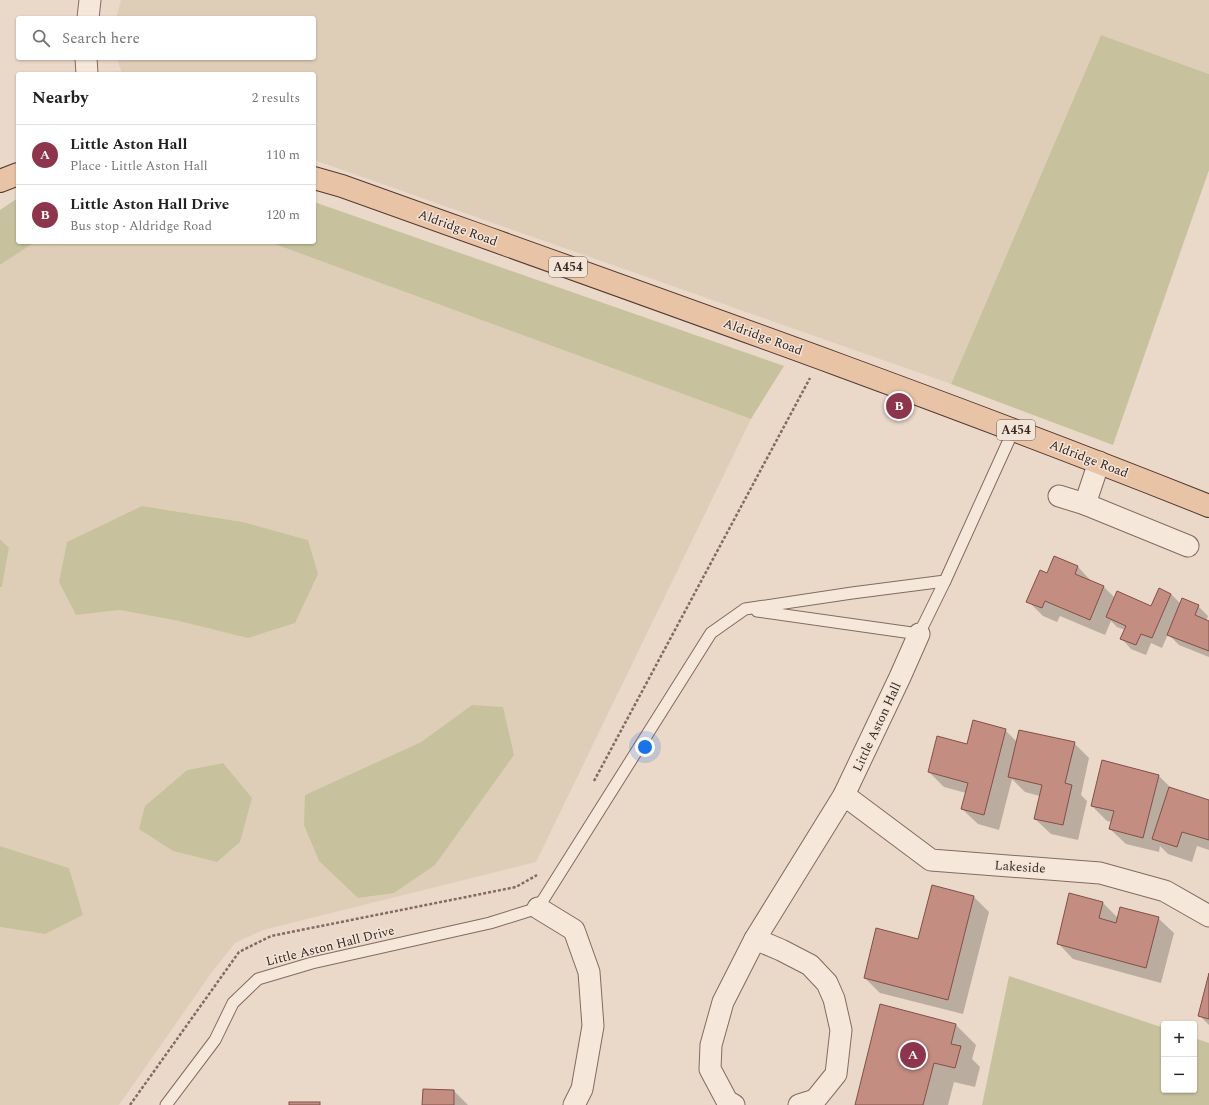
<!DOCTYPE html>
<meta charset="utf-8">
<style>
:root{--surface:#fff;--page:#f6f6f6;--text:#202124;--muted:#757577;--line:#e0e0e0;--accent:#8d354c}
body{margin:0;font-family:Spectral,serif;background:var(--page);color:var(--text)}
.controls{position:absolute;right:12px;bottom:12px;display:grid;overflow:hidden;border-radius:4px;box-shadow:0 1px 3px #0004}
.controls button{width:36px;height:36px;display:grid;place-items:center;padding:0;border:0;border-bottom:1px solid var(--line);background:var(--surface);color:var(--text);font:20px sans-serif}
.you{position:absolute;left:645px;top:747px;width:14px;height:14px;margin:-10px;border:3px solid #fff;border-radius:50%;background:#1a73e8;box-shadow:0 0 0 6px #1a73e833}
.badge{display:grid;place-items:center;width:26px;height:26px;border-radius:50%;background:var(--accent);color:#fff;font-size:13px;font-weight:700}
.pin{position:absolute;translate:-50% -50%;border:2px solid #fff;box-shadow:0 1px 4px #0006}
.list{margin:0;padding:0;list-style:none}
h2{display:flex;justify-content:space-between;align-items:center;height:52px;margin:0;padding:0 16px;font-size:17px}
h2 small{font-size:13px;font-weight:400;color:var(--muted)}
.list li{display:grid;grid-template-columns:26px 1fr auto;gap:12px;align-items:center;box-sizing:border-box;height:60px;padding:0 16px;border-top:1px solid var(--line)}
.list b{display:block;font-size:15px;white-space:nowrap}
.list p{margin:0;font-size:13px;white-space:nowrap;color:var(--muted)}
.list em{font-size:13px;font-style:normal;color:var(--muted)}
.icon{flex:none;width:22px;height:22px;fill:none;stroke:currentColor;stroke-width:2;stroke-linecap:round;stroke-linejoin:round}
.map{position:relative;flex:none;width:1209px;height:1105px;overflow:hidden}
.search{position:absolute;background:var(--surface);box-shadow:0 1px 3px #0004;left:16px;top:16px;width:300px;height:44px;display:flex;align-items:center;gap:10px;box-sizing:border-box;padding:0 14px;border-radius:4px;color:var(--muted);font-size:15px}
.panel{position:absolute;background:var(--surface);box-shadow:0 1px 3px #0004;left:16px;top:72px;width:300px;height:172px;border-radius:4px}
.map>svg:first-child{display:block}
</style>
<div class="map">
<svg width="1209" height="1105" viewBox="0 0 1209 1105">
<rect width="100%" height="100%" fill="#ead8c9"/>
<g fill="#dfceb7" fill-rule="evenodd">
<polygon points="121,0 1209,0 1209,74 1101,35 951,384 314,160 314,74 122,74 117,58 314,58 314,18 116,18"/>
<path d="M35 242H269L751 419 536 862 263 930 235 943 212 972 119 1105H0V927L45 934 69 868 0 846V587H2L9 548 0 539V265ZM142 506 243 522 308 540 179 621 119 610ZM472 705 435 865 306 795 421 742ZM223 763 145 806 187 770Z"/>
</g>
<g fill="#c7c29d">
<polygon points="1101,35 1209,74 1209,170 1113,445 951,384"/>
<polygon points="18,198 18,242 35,242 0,265 0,210"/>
<polygon points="314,202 784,366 751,419 269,242 314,242"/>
<polygon points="142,506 243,522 308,540 318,574 295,623 248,638 179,621 119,610 76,615 59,582 67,542"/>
<polygon points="0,539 9,548 2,587 0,587"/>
<polygon points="472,705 503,707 514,755 435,865 394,893 358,898 319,861 304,825 305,795 421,742"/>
<polygon points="223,763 252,798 240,842 217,862 173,851 139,829 145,806 187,770"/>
<polygon points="0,846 69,868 83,915 45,934 0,927"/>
<polygon points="1009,976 1164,1028 1164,1090 1194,1090 1194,1038 1209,1043 1209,1105 982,1105"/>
</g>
<g fill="#0003">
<polygon points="1055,557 1078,567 1093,583 1104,587 1115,598 1152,607 1160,589 1171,594 1181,604 1198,606 1208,616 1206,621 1209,622 1209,657 1179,645 1168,634 1162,648 1151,643 1146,655 1131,649 1121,638 1125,630 1117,627 1111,621 1105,635 1060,616 1057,622 1043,616 1028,601 1047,574"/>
<polygon points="1005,730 1017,742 1074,743 1089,758 1081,795 1087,801 1078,840 1051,834 1035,819 1040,796 1025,792 1012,779 999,830 978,824 962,809 966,793 944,787 929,772 967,745"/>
<polygon points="1159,776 1172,789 1209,801 1209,850 1197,846 1192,862 1168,854 1160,846 1159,852 1126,844 1110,829 1112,822 1107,821 1092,806"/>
<polygon points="974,897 989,912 963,1014 880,993 865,978 877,929 919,940"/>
<polygon points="1103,903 1118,918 1158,918 1174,933 1161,983 1073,959 1058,943"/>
<polygon points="1209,978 1209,1025 1200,1016"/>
<polygon points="956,1025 976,1045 972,1059 980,1067 975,1087 954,1082 948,1105 856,1105"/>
<polygon points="454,1091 468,1105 423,1105"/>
</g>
<g fill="#c48d82" stroke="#815048">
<polygon points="1054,556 1078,566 1075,574 1104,586 1090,620 1045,601 1042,608 1026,602 1040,570 1047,573"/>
<polygon points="1159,588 1171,594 1152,638 1141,634 1136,645 1120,639 1126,626 1106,617 1117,591 1151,606"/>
<polygon points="1182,598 1199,605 1195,615 1209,621 1209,651 1167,635"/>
<polygon points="973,720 1006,729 984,815 961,809 968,783 928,772 937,736 967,744"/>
<polygon points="1019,730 1075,742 1065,783 1072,785 1063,825 1034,819 1042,785 1008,777"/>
<polygon points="1102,760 1159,775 1143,838 1109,829 1114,811 1091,806"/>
<polygon points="1169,787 1209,800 1209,840 1182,832 1177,847 1152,839"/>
<polygon points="932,885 974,896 948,1000 864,978 876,928 918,939"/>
<polygon points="1069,893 1103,902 1099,918 1116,923 1120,907 1159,917 1146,968 1057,944"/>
<polygon points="1209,973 1209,1019 1198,1016"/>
<polygon points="880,1004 956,1024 951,1044 961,1046 955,1068 934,1063 923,1105 855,1105"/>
<polygon points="423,1089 454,1090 454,1105 422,1105"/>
<rect x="289" y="1102" width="31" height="3"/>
</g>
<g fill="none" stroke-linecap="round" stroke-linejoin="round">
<defs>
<g id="service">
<polyline points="757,611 919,634 945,581"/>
<polyline points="166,1105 215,1040 233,1003 258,979 312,963 490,923 538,908 711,633 745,609 852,593 945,581 1014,429"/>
</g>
<g id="minor">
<polyline points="88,18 90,0"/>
<polyline points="86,58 87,74"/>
<polyline points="1059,496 1085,504 1188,546"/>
<polyline points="1085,504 1099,462"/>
<polyline points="844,795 931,860 1100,873 1165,891 1209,916"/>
<polyline points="538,908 574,930 589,972 593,1026 582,1089 574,1105"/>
<polyline points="734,1105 727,1101 710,1069 711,1045 723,1002 755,939"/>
<polyline points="799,1105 815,1100 836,1074 841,1030 834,999 827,983 810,965 781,950 755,939 844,795 900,677 919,634"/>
</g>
<g id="primary">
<path d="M314 178 342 186C632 290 923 392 1209 506"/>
<polyline points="0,181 18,174"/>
</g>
</defs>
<use href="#service" stroke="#846a5f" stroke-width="13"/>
<use href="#minor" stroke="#846a5f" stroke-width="23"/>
<use href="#primary" stroke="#533a33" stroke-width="24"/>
<g stroke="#846a5f" stroke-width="2.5" stroke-dasharray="3 2" stroke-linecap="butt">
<polyline points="594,781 810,378"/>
<polyline points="130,1105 239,952 271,936 516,887 537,875"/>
</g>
<use href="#service" stroke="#f6e7db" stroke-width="11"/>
<use href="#minor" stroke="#f6e7db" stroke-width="21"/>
<use href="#primary" stroke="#e9c3a5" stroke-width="22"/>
</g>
<g text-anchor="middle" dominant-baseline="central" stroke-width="3" stroke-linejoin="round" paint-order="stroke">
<g fill="#f2e4d7" stroke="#6e5f58" stroke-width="1">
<rect x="549" y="257" width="38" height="20" rx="3"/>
<rect x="997" y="420" width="38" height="20" rx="3"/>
</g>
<g font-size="12" font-weight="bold" fill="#362621">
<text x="568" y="267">A454</text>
<text x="1016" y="430">A454</text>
</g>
<g font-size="13" fill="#362621" stroke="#f2e4d7">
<text transform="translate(458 228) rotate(20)">Aldridge Road</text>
<text transform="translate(763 337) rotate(20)">Aldridge Road</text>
<text transform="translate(1089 459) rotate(21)">Aldridge Road</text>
<text transform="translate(877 727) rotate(-65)">Little Aston Hall</text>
<text transform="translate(1020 867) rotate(4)">Lakeside</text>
<text transform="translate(330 946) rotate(-14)">Little Aston Hall Drive</text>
</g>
</g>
</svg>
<div class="controls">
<button>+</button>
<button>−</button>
</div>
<div class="you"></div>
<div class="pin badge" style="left:913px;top:1055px">A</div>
<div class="pin badge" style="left:899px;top:406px">B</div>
<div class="search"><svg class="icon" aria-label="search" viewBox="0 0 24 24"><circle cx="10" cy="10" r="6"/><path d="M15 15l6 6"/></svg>Search here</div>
<section class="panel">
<h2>Nearby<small>2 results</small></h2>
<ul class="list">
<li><span class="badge">A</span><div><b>Little Aston Hall</b><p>Place · Little Aston Hall</p></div><em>110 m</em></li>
<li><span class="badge">B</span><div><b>Little Aston Hall Drive</b><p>Bus stop · Aldridge Road</p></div><em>120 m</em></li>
</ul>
</section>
</div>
